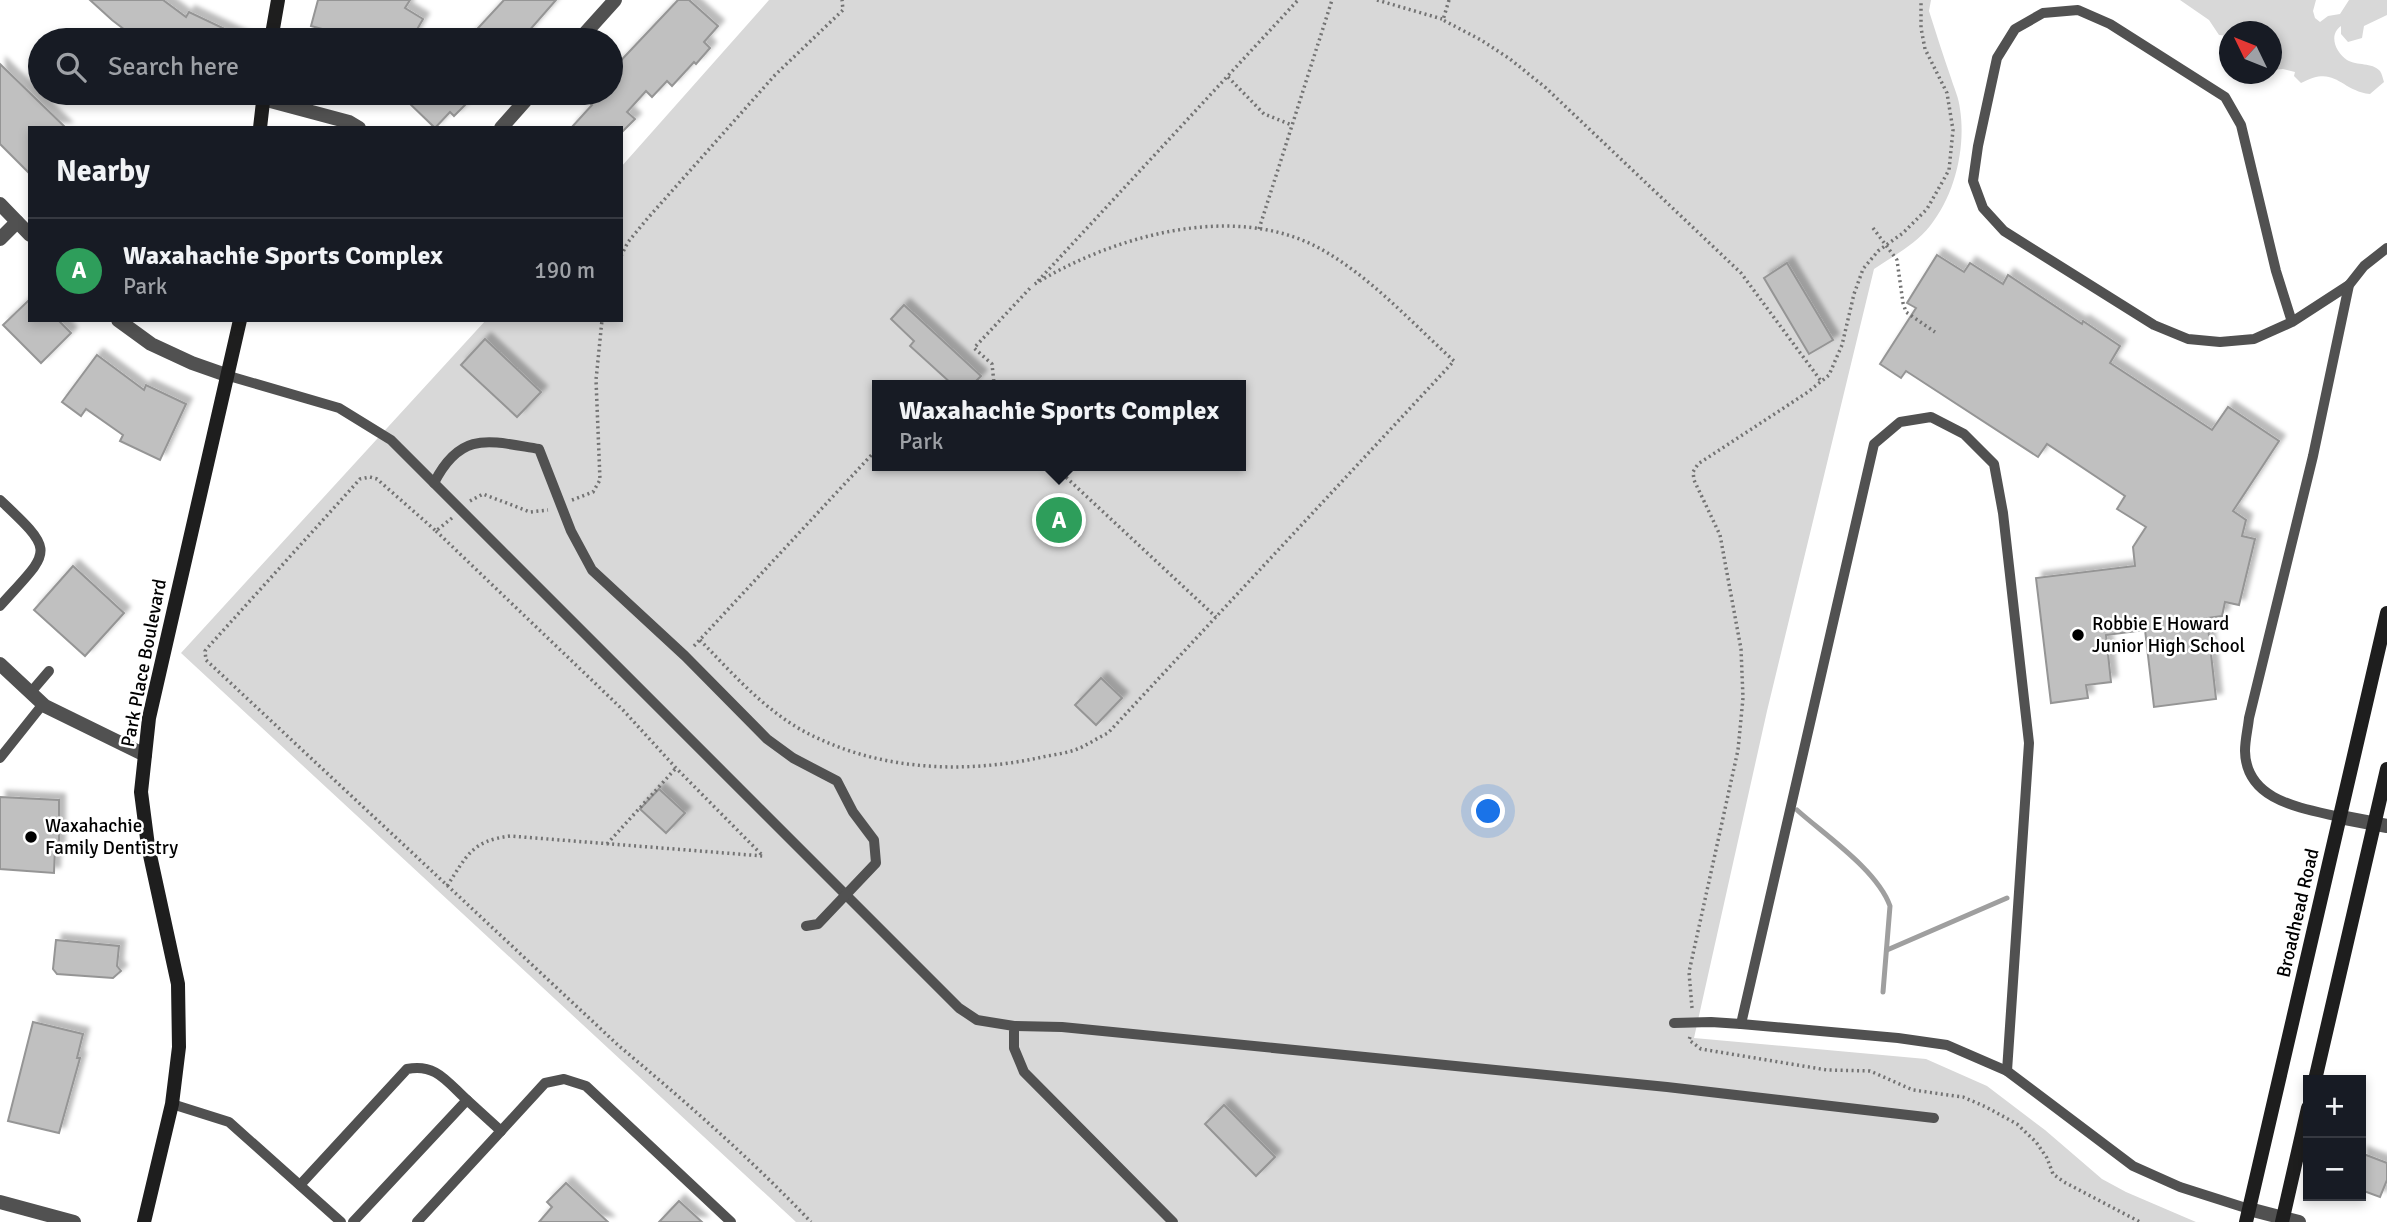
<!DOCTYPE html>
<meta charset="utf-8">
<style>
:root{--surface:#171b24;--page:#242831;--text:#f1f3f6;--muted:#9ea1a6;--line:#363941;--accent:#858687}
body{margin:0;font-family:Signika,sans-serif;background:var(--page);color:var(--text)}
.controls{position:absolute;right:21px;bottom:21px;display:grid;overflow:hidden;border-radius:0px;box-shadow:0 4px 10px #0003}
.controls button{width:63px;height:63px;display:grid;place-items:center;padding:0;border:0;border-bottom:2px solid var(--line);background:var(--surface);color:var(--text);font:35px sans-serif}
.compass{position:absolute;left:2219px;top:21px;width:63px;height:63px;border-radius:50%;background:var(--surface);box-shadow:0 4px 10px #0003;rotate:313deg}
.you{position:absolute;left:1489px;top:812px;width:24px;height:24px;margin:-18px;border:5px solid #fff;border-radius:50%;background:#1a73e8;box-shadow:0 0 0 10px #1a73e833}
.badge{display:grid;place-items:center;width:46px;height:46px;border-radius:50%;background:var(--accent);color:#fff;font-size:23px;font-weight:700}
.pin{position:absolute;translate:-50% -50%;border:4px solid #fff;box-shadow:0 2px 7px #0006}
.popup{position:absolute;left:872px;top:380px;width:374px;height:91px;box-sizing:border-box;display:grid;place-content:center;border-radius:0px;background:var(--surface);filter:drop-shadow(0 2px 5px #0005);font-size:23px;white-space:nowrap;color:var(--muted)}
.popup b{font-size:26px;color:var(--text)}
.popup::after{content:'';position:absolute;left:50%;top:100%;margin-left:-14px;border:14px solid transparent;border-top-color:var(--surface)}
.list{margin:0;padding:0;list-style:none}
h2{display:flex;justify-content:space-between;align-items:center;height:91px;margin:0;padding:0 28px;font-size:30px}
h2 small{font-size:23px;font-weight:400;color:var(--muted)}
.list li{display:grid;grid-template-columns:46px 1fr auto;gap:21px;align-items:center;box-sizing:border-box;height:105px;padding:0 28px;border-top:2px solid var(--line)}
.list b{display:block;font-size:26px;white-space:nowrap}
.list p{margin:0;font-size:23px;white-space:nowrap;color:var(--muted)}
.list em{font-size:23px;font-style:normal;color:var(--muted)}
.icon{flex:none;width:38px;height:38px;fill:none;stroke:currentColor;stroke-width:2;stroke-linecap:round;stroke-linejoin:round}
.map{position:relative;flex:none;width:2387px;height:1222px;overflow:hidden}
.search{position:absolute;background:var(--surface);box-shadow:0 4px 10px #0003;left:28px;top:28px;width:595px;height:77px;display:flex;align-items:center;gap:18px;box-sizing:border-box;padding:0 24px;border-radius:38px;color:var(--muted);font-size:26px}
.panel{position:absolute;background:var(--surface);box-shadow:0 4px 10px #0003;left:28px;top:126px;width:595px;height:196px;border-radius:0px}
.map>svg:first-child{display:block}
</style>
<div class="map">
<svg width="2387" height="1222" viewBox="0 0 2387 1222">
<defs>
<filter id="shadow"><feDropShadow dx="6" dy="-6" stdDeviation="2" flood-color="#0004"/></filter>
</defs>
<rect width="100%" height="100%" fill="#fff"/>
<g fill="#d8d8d8" fill-rule="evenodd">
<path d="M769 0H1931L1929 11C1936 33 1943 55 1951 78 1954 88 1959 98 1960 109 1966 148 1955 195 1930 226 1915 245 1893 256 1874 269L1767 711 1694 1038 1926 1059 1987 1086 2045 1130 2102 1179 2126 1192 2196 1222H796L181 653 486 320H621V167ZM877 385H1241V466H877Z"/>
<path d="M2180 0H2316L2313 11 2315 18 2320 22 2328 16 2340 14 2349 0H2387V15L2364 26 2362 38 2348 42 2341 34V26C2328 35 2336 53 2347 60 2357 66 2372 62 2380 71 2382 74 2383 79 2384 82L2370 94C2339 90 2336 64 2301 83L2294 76 2295 72 2283 69 2272 70V32H2230L2229 36 2219 35 2209 20Z"/>
</g>
<g fill="none" stroke-linecap="round" stroke-linejoin="round">
<g stroke="#9f9f9f" stroke-width="5">
<path d="M1797 810C1826 836 1877 870 1890 906L1883 992"/>
<polyline points="1887,950 2007,898"/>
</g>
</g>
<g fill="#c0c0c0" stroke="#959595" stroke-width="2" filter="url(#shadow)">
<polygon points="90,0 163,0 186,17 189,12 248,40 138,40 112,20"/>
<polygon points="318,0 410,0 405,8 423,19 411,40 363,40 311,26"/>
<polygon points="504,0 556,0 521,40 467,40"/>
<polygon points="678,0 689,0 718,26 704,42 710,48 696,64 694,62 672,86 667,81 652,97 646,91 627,112 635,119 622,132 621,128 571,128 592,105 579,93 611,93 611,71"/>
<polygon points="0,64 66,128 30,128 30,174 0,144"/>
<polygon points="415,93 458,93 468,102 454,116 450,112 435,128 407,101"/>
<polygon points="1937,255 1964,272 1970,263 2003,284 2008,275 2082,324 2083,321 2120,346 2110,363 2212,430 2228,407 2279,441 2233,511 2246,520 2242,536 2255,539 2239,605 2225,602 2222,616 2207,618 2216,699 2154,707 2145,630 2106,635 2111,682 2086,685 2088,698 2051,703 2036,578 2135,566 2133,547 2146,527 2117,509 2125,496 2047,444 2038,457 1906,371 1901,378 1880,364 1916,308 1907,303"/>
<polygon points="1787,263 1833,340 1809,354 1764,278"/>
<polygon points="30,299 30,320 58,320 71,333 41,363 3,325"/>
<polygon points="904,305 981,376 972,385 953,385 910,346 914,341 891,319"/>
<polygon points="485,339 541,392 517,417 461,365"/>
<polygon points="97,355 144,390 146,385 186,404 160,460 120,441 123,435 86,409 81,416 62,402"/>
<polygon points="73,566 124,613 85,656 34,610"/>
<polygon points="1101,678 1122,698 1096,725 1075,705"/>
<polygon points="659,789 685,813 666,833 640,809"/>
<polygon points="0,797 59,800 59,848 55,848 54,873 0,869"/>
<polygon points="56,940 119,946 117,966 121,971 113,978 57,974 53,969"/>
<polygon points="33,1022 83,1034 77,1058 80,1058 59,1133 8,1121"/>
<polygon points="1224,1105 1275,1157 1256,1176 1205,1124"/>
<polygon points="2361,1153 2387,1163 2387,1180 2380,1197 2361,1190"/>
<polygon points="566,1183 608,1222 539,1222 552,1207 547,1202"/>
<polygon points="679,1201 702,1222 659,1222"/>
</g>
<g fill="none" stroke-linecap="round" stroke-linejoin="round">
<g stroke="#737373" stroke-width="3.5" stroke-dasharray="2 3.5" stroke-linecap="butt">
<polyline points="1377,0 1442,19"/>
<polyline points="1449,0 1443,20 1481,40 1510,59 1546,88 1741,273 1821,381"/>
<polyline points="1228,77 1264,114 1292,125"/>
<polyline points="1873,228 1897,260 1903,303 1906,312 1935,332"/>
<polyline points="1259,229 1332,0"/>
<polyline points="621,256 628,242 647,219 775,75 843,10 842,0"/>
<polyline points="1038,281 1298,0"/>
<polyline points="991,385 994,383 992,364 974,348 1032,286"/>
<polyline points="1054,466 1216,617"/>
<polyline points="572,500 593,492 600,480 596,380 602,320"/>
<polyline points="470,501 483,494 530,512 548,510"/>
<path d="M452 518 436 531 377 479 370 477 360 479 210 645 205 651 206 660 619 1046C686 1102 751 1159 811 1222"/>
<path d="M436 531 623 710 676 768 763 856 510 836C471 841 467 856 447 886"/>
<path d="M700 640C733 674 766 712 809 734 880 770 961 774 1038 758 1050 755 1063 754 1075 750 1086 746 1097 738 1108 733L1454 361C1411 322 1370 276 1319 248 1232 201 1111 237 1033 285"/>
<polyline points="694,646 877,449"/>
<polyline points="607,844 676,768"/>
<polyline points="1692,1008 1689,972 1738,750 1743,698 1741,649 1720,535 1694,480 1693,472 1698,464 1808,392 1829,375 1842,345 1854,294 1863,269 1878,251 1903,233 1927,209 1949,170 1953,130 1947,93 1925,49 1921,28 1921,0"/>
<polyline points="1690,1037 1689,1040 1701,1049 1827,1070 1870,1071 1913,1090 1963,1097 1986,1107 2017,1124 2036,1142 2047,1158 2053,1174 2064,1182 2140,1222"/>
</g>
<g stroke="#515151" stroke-width="10">
<polyline points="2292,322 2276,271 2241,125 2225,97 2110,24 2078,10 2043,13 2015,29 1997,58 1978,146 1973,181 1983,208 2004,231 2154,325 2188,339 2220,342 2254,339 2292,322 2349,285"/>
<polyline points="229,376 339,408 391,440 959,1008 977,1020 1014,1026 1014,1048 1024,1072 1173,1222"/>
<path d="M434 483C461 430 489 441 539 449L571 531 592 570 685 656 767 739 793 758 837 781 853 812 874 840 876 863 818 924 806 926"/>
<path d="M0 500C58 554 50 550 0 606"/>
<polyline points="31,692 49,671"/>
<polyline points="0,758 43,704"/>
<path d="M2340 817C2301 808 2246 801 2245 751 2245 740 2248 728 2249 718L2313 456 2349 285 2364 266 2387 248"/>
<polyline points="1674,1023 1711,1022 1741,1024 1898,1038 1947,1045 2007,1071 2133,1166 2180,1187 2249,1209"/>
<polyline points="1741,1024 1874,444 1900,422 1931,417 1964,434 1994,464 2003,513 2029,743 2007,1071"/>
<polyline points="1014,1026 1062,1027 1667,1087 1934,1118"/>
<polyline points="172,1104 229,1122 341,1222"/>
<path d="M300 1185 407 1069C436 1063 447 1082 467 1100"/>
<polyline points="353,1222 467,1100 501,1131 545,1083 564,1079 586,1086 731,1222"/>
<polyline points="417,1222 501,1131"/>
</g>
<g stroke="#515151" stroke-width="14">
<polyline points="579,40 615,0"/>
<polyline points="263,99 349,122 359,128"/>
<polyline points="501,128 532,93"/>
<polyline points="0,204 30,235"/>
<polyline points="0,239 17,222"/>
<polyline points="118,320 151,344 192,363 229,376"/>
<polyline points="0,664 45,706 145,755"/>
<polyline points="2340,817 2387,826"/>
<polyline points="0,1202 74,1222"/>
<polyline points="2249,1209 2299,1222"/>
</g>
<g stroke="#1e1e1e" stroke-width="14">
<polyline points="271,40 278,0"/>
<polyline points="260,128 264,93"/>
<polyline points="2315,1080 2387,769"/>
<polyline points="144,1222 172,1104 179,1047 178,984 148,846 141,792 149,718 240,320"/>
<polyline points="2246,1222 2387,613"/>
<polyline points="2282,1222 2308,1108"/>
</g>
</g>
<g fill="#000" stroke="#fff" stroke-width="2.5">
<circle cx="2078" cy="635" r="7"/>
<circle cx="31" cy="837" r="7"/>
</g>
<g text-anchor="middle" dominant-baseline="central" stroke-width="5" stroke-linejoin="round" paint-order="stroke">
<g font-size="19" fill="#000" stroke="#fff" text-anchor="start">
<text x="2092" y="624">Robbie E Howard<tspan x="2092" dy="22">Junior High School</tspan></text>
<text x="45" y="826">Waxahachie<tspan x="45" dy="22">Family Dentistry</tspan></text>
</g>
<g font-size="19" fill="#000" stroke="#fff">
<text transform="translate(144 663) rotate(-79)">Park Place Boulevard</text>
<text transform="translate(2298 913) rotate(-77)">Broadhead Road</text>
</g>
</g>
</svg>
<div class="controls">
<button>+</button>
<button>−</button>
</div>
<svg class="compass" viewBox="-18 -18 36 36"><path d="M0-13l5 13h-10z" fill="#e53935"/><path d="M0 13l5-13h-10z" fill="#9ea1a6"/></svg>
<div class="you"></div>
<div class="pin badge" style="left:1059px;top:520px;background:#2e9e5b">A</div>
<div class="popup"><b>Waxahachie Sports Complex</b>Park</div>
<div class="search"><svg class="icon" aria-label="search" viewBox="0 0 24 24"><circle cx="10" cy="10" r="6"/><path d="M15 15l6 6"/></svg>Search here</div>
<section class="panel">
<h2>Nearby<small></small></h2>
<ul class="list">
<li><span class="badge" style="background:#2e9e5b">A</span><div><b>Waxahachie Sports Complex</b><p>Park</p></div><em>190 m</em></li>
</ul>
</section>
</div>
